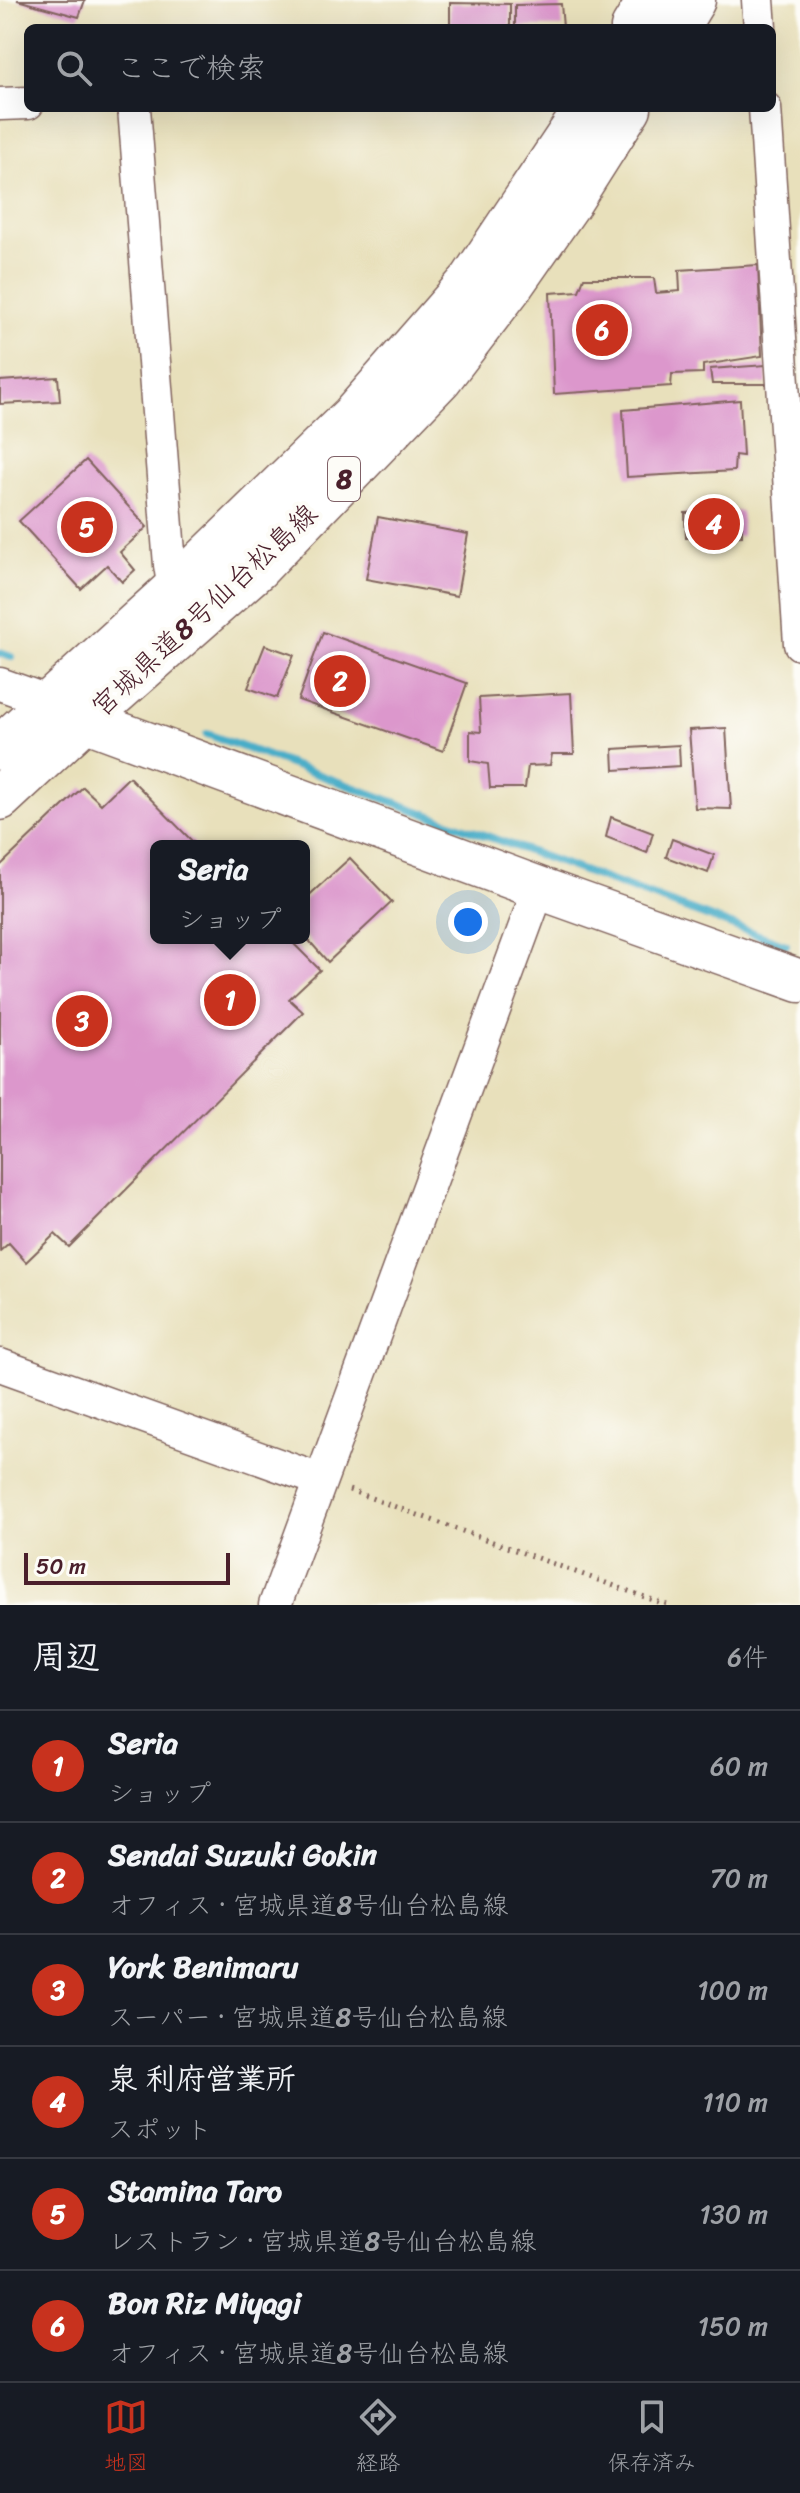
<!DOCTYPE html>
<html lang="ja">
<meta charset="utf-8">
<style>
:root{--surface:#171b24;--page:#242831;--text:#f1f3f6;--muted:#9ea1a6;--line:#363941;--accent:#c8321e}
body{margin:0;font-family:Sriracha,"Klee One",sans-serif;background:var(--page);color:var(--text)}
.scale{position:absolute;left:24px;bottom:20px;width:206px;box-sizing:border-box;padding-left:8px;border:4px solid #4a1f2b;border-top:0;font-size:22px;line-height:28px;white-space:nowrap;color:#4a1f2b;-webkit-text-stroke:6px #fdfcf7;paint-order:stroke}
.you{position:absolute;left:468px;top:922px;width:28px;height:28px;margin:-20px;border:6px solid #fff;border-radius:50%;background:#1a73e8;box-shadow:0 0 0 12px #1a73e833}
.badge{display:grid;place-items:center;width:52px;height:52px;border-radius:50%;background:var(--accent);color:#fff;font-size:26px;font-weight:700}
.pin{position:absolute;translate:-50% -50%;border:4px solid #fff;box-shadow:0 2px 8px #0006}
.popup{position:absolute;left:150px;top:840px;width:160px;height:104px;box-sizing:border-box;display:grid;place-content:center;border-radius:12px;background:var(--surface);filter:drop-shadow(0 2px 6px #0005);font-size:26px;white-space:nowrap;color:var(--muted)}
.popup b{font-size:30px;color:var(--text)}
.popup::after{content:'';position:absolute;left:50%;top:100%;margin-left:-16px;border:16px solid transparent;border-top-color:var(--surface)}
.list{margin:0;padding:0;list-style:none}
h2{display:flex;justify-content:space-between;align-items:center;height:104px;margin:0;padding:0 32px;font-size:34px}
h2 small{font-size:26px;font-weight:400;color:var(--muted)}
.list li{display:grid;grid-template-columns:52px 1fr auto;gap:24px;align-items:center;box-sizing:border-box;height:112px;padding:0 32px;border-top:2px solid var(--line)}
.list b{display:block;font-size:30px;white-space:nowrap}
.list p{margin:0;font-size:26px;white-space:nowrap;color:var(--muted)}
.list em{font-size:26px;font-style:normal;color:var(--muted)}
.icon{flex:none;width:44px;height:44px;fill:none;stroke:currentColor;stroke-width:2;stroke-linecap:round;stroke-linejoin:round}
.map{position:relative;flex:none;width:800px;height:1605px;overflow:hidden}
.search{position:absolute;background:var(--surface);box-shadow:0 8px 32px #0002;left:24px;right:24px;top:24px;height:88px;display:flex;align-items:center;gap:20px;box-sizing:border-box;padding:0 28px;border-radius:12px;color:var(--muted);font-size:30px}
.sheet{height:776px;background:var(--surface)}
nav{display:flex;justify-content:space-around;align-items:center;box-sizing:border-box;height:112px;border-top:2px solid var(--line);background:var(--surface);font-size:22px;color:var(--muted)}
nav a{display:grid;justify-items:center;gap:4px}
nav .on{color:var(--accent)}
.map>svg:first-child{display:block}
</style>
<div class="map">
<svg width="800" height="1605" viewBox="0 0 800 1605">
<rect width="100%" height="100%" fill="#fdfcf7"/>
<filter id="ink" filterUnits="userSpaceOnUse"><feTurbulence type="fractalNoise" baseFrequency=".0125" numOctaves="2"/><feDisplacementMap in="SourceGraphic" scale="16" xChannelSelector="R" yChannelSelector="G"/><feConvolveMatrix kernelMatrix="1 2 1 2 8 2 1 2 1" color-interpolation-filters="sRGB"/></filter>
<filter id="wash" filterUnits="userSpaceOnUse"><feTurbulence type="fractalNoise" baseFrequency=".006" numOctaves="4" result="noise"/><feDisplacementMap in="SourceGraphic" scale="32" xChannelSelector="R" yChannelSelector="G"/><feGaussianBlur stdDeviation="1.8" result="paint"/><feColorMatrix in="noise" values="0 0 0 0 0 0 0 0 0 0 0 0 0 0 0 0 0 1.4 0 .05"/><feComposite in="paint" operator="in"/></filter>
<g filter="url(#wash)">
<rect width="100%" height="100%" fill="#e8e0bb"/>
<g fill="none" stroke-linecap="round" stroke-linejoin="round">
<g stroke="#49adc8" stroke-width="8">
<polyline points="0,653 11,657"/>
<polyline points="207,734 786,945"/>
</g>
</g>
<g id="blocks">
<g fill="#dc97cc">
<polygon points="17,0 85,0 79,17"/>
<polygon points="450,3 510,4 510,28 450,28"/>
<polygon points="561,4 563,27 515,27 515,5"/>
<polygon points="758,265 762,356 703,365 703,373 672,374 671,386 554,394 550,293 579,291 584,278 654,278 656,293 680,291 679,270"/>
<polygon points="766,365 767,384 712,384 710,369"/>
<polygon points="58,377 60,401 0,404 0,381"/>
<polygon points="740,400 743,456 735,455 734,471 627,477 623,410"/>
<polygon points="86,460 147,527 120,552 135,570 122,582 107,565 81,589 19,521"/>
<polygon points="742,511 742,536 686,538 685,513"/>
<polygon points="378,517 468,534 457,596 366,579"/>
<polygon points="323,632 467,683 443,751 298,700"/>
<polygon points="265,645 294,655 277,698 248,688"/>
<polygon points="571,693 574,754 552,754 550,765 528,766 525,788 490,788 488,764 470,761 470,731 481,732 479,698"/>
<polygon points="726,728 731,809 695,808 689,730"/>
<polygon points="679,745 680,766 614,770 613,749"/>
<polygon points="129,777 197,846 156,846 156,938 288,938 320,970 289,999 303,1012 69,1247 55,1234 26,1262 9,1243 0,1251 0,866 83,787 101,804"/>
<polygon points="611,817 653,833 647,853 606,837"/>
<polygon points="672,839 714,855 708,873 666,857"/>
<polygon points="350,858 392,902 328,962 304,935 304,900"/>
</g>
</g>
</g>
<g filter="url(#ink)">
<use href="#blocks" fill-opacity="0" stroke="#81635d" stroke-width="2"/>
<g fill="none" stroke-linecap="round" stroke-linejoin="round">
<defs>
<g id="minor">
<polyline points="758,0 760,28"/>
<polyline points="0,104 28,103"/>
<polyline points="134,108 170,565 174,590"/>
<polyline points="765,108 800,644"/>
<polyline points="0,684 50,702"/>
<polyline points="0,1365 320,1480"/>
<polyline points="275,1605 539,888"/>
</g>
<polyline id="tertiary" points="54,705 84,720 539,888 800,981"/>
<g id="primary">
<polyline points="633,28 650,0"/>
<polyline points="676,28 693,0"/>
<polyline points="0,748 174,590 353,416 472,280 587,108"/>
<polyline points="0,798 84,720 257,568 440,378 509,288 570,201 629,108"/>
</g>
</defs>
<use href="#minor" stroke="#81635d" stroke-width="35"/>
<use href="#tertiary" stroke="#81635d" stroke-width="45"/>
<use href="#primary" stroke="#81635d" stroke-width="47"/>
<polyline stroke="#81635d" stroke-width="5" stroke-dasharray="2 6" stroke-linecap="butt" points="349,1490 667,1605"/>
<use href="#minor" stroke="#fff" stroke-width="32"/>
<use href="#tertiary" stroke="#fff" stroke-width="42"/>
<use href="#primary" stroke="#fff" stroke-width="44"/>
</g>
</g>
<g text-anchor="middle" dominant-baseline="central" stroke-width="8" stroke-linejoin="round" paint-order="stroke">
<rect fill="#fdfcf7" stroke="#806168" stroke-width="2" x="328" y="457" width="32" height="44" rx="6"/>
<g font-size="26" font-weight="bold" fill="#4a1f2b">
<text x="344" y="479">8</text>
</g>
<g font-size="28" fill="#4a1f2b" stroke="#fdfcf7">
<text transform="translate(204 610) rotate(-43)">宮城県道8号仙台松島線</text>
</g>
</g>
</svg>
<div class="scale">50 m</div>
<div class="you"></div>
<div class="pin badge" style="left:230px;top:1000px">1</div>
<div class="popup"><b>Seria</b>ショップ</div>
<div class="pin badge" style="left:340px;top:681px">2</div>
<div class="pin badge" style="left:82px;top:1021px">3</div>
<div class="pin badge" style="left:714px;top:524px">4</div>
<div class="pin badge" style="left:87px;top:527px">5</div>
<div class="pin badge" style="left:602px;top:330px">6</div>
<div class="search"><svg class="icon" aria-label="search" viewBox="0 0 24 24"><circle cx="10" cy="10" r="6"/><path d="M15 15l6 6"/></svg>ここで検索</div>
</div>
<section class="sheet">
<h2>周辺<small>6件</small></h2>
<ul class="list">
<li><span class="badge">1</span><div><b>Seria</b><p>ショップ</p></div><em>60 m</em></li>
<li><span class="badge">2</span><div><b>Sendai Suzuki Gokin</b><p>オフィス · 宮城県道8号仙台松島線</p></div><em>70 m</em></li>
<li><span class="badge">3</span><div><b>York Benimaru</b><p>スーパー · 宮城県道8号仙台松島線</p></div><em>100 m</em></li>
<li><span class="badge">4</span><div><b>泉 利府営業所</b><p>スポット</p></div><em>110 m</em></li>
<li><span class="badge">5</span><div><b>Stamina Taro</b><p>レストラン · 宮城県道8号仙台松島線</p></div><em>130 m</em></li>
<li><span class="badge">6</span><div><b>Bon Riz Miyagi</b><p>オフィス · 宮城県道8号仙台松島線</p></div><em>150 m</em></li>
</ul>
</section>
<nav>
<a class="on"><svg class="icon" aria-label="map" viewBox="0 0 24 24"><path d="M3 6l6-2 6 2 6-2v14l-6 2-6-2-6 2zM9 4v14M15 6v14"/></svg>地図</a>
<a><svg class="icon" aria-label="directions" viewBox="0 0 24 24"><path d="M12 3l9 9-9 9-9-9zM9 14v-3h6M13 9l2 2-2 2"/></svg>経路</a>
<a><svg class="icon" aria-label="saved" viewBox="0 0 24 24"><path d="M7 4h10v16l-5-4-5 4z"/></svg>保存済み</a>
</nav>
